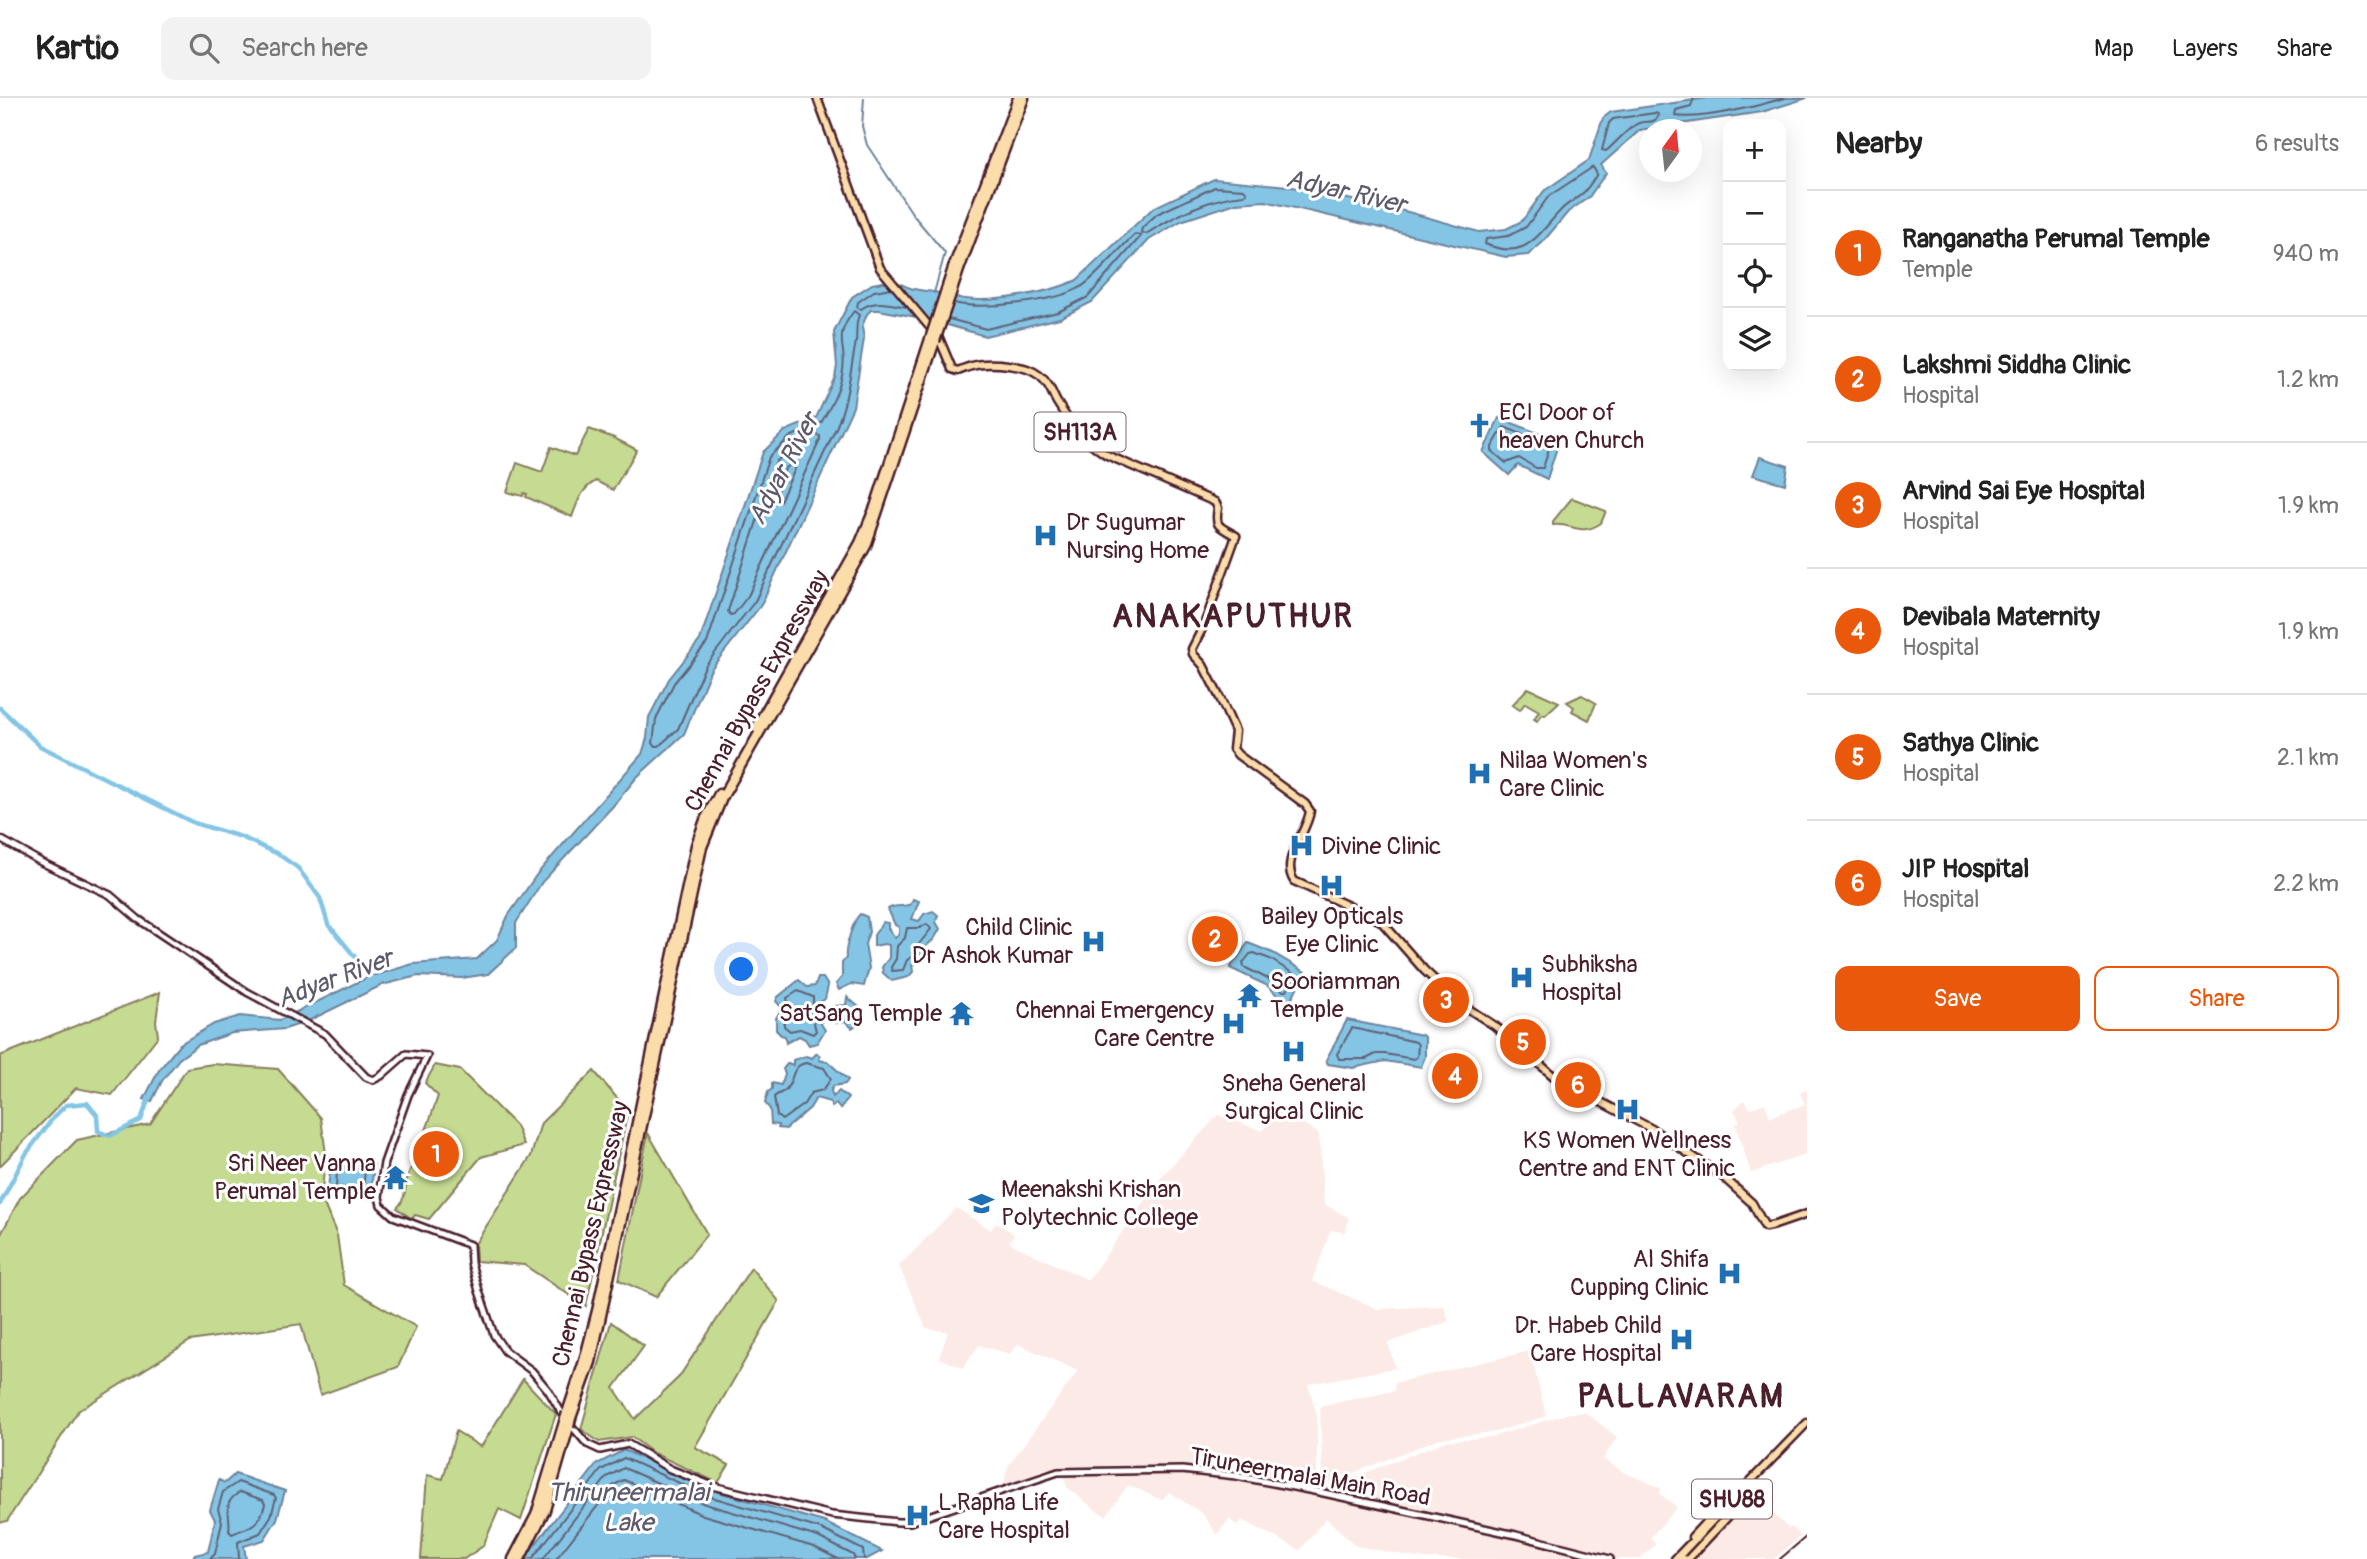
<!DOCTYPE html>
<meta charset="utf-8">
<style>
:root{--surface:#fff;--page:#f2f2f2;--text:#222;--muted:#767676;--line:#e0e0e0;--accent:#ea580c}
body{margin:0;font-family:Pangolin,sans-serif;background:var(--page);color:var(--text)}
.controls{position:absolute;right:21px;top:21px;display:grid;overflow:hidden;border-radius:14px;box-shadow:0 7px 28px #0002}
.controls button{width:63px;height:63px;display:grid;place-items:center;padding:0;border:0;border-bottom:2px solid var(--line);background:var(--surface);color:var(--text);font:35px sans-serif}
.compass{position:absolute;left:1639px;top:21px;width:63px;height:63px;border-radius:50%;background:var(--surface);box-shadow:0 7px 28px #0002;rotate:15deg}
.you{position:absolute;left:742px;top:872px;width:24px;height:24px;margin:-18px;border:5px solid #fff;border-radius:50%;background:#1a73e8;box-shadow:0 0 0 10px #1a73e833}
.badge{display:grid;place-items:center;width:46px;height:46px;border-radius:50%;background:var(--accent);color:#fff;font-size:23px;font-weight:700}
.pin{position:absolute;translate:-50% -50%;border:4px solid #fff;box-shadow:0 2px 7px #0006}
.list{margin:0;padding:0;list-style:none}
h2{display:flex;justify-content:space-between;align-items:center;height:91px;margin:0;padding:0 28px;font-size:30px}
h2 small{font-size:23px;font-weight:400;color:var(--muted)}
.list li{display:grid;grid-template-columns:46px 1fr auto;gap:21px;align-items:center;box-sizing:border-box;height:126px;padding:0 28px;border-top:2px solid var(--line)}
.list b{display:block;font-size:26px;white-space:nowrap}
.list p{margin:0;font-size:23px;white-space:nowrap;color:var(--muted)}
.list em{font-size:23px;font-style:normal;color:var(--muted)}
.actions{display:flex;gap:14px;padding:21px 28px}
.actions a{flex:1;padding:16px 0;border:2px solid var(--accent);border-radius:14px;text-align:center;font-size:24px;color:var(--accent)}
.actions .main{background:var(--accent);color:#fff}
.icon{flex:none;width:38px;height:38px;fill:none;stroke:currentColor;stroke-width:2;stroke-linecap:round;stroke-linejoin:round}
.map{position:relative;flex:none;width:1807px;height:1461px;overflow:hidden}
header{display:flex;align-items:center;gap:42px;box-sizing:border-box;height:98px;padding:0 35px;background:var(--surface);border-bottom:2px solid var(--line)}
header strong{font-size:33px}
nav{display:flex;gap:38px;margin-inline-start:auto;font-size:24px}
.search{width:490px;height:63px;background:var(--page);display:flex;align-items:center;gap:18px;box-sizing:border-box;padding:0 24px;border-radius:14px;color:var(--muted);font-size:26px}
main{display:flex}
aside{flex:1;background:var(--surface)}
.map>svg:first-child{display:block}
</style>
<header>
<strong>Kartio</strong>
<div class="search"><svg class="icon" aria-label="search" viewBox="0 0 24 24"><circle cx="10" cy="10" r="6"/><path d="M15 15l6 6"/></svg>Search here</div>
<nav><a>Map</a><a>Layers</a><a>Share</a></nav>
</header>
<main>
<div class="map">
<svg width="1807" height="1461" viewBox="0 0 1807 1461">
<rect width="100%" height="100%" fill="#fff"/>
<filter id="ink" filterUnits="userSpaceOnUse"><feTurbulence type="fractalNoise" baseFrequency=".0143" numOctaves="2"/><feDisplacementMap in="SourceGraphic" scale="14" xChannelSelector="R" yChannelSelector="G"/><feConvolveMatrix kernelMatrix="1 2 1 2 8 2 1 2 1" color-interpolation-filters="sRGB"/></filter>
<g filter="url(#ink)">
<g fill="#fceae6">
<polygon points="1807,991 1807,1056 1751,1075 1735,1026 1740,1024 1734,1012 1744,1002 1750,1011 1765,1005 1770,1019 1805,1006 1800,995"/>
<polygon points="1274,1005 1319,1036 1324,1106 1349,1120 1345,1134 1331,1132 1312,1183 1378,1211 1444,1208 1449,1223 1388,1245 1395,1270 1308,1286 1317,1318 1317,1390 1224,1373 1148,1368 1049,1373 1012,1386 1004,1385 1008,1368 1078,1273 1018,1246 1010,1256 979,1247 963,1270 939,1260 948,1234 926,1230 899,1168 956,1110 991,1132 996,1125 1014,1136 1009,1144 1014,1147 1088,1182 1163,1077 1218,1017 1263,1033"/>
<polygon points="1530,1253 1546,1318 1495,1334 1440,1340 1323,1387 1320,1308 1395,1293 1394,1285"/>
<polygon points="1570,1315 1586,1315 1617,1339 1603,1361 1623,1374 1661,1390 1660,1396 1677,1409 1650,1440 1656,1446 1640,1461 1611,1461 1514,1434 1324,1391 1446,1343 1492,1339"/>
<polygon points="1131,1374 1182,1374 1323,1395 1515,1439 1596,1461 1425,1461 1356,1448 1326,1420 1300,1452 1242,1422 1238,1428 1229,1421 1217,1437 1203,1416 1169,1394 1162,1402 1128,1387 1106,1418 1097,1413 1067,1389 1063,1377"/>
<polygon points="1751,1395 1789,1431 1792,1429 1801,1438 1774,1461 1693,1461 1738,1414"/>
</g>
<g fill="#c5db91" stroke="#887d5e" stroke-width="2">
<path d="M589 331 614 340 637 352 613 392 596 383C581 391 578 403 572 419L526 399 527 396 524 395 523 398 507 394 517 365 542 374 551 349 575 358Z"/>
<path d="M1572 400 1606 413 1601 425C1581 439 1573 425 1553 427V423Z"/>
<polygon points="1528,590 1559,604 1545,617 1542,616 1537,623 1534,621 1539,613 1525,605 1520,612 1512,607"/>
<polygon points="1582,597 1596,605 1589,622 1572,613 1574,609 1567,604"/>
<polygon points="160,894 156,923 158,938 112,997 76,990 0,1068 0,958"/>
<polygon points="213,966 278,971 321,1020 326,1056 321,1099 337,1137 344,1187 416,1229 398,1269 320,1297 301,1226 190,1243 78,1313 7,1423 0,1425 0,1138 20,1100 77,1042 150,1026 187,970"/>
<path d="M435 967 460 972 516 1028 524 1047 481 1059 429 1121 415 1117 412 1121 397 1110C410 1098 402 1078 414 1067L438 998 425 985Z"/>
<polygon points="594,973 628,1013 586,1208 524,1167 476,1163 475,1146 531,1058 541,1025"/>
<polygon points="648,1035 707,1136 656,1199 619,1182"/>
<polygon points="751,1170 779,1203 695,1349 729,1367 718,1385 653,1355 632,1339 599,1344 581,1331 611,1224 644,1248 614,1290 635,1321 679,1279"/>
<polygon points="523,1281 556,1316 521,1422 499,1411 483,1448 464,1461 421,1461 427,1377 443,1381 456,1333 481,1349"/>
</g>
<g fill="#84c5e5" stroke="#6d839b" stroke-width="2">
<path d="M1708 0H1807L1762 14 1640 32 1601 67 1606 75 1589 99 1568 114 1542 145 1528 157 1506 159 1265 103 1236 105 1181 123 1149 142 1092 204 1060 220 985 238 927 221 879 212H871L867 216 862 229 864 241 853 309 761 507 711 571 684 636 637 679 613 708 542 784 516 825V850L488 876 462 880 418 878 382 887 306 924 285 931 232 935 198 947 179 961 162 983 152 1003 144 1001 159 972 180 946 214 926 240 918 280 922 366 880 413 866 477 861 497 842 508 818 537 776 642 656 647 640 649 619 669 581 700 542 763 354 785 333 816 320 835 279 837 268 834 234 852 199 872 186 894 182C910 192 917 192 934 194 945 196 955 200 966 201 994 205 1052 194 1077 182L1153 110 1214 81 1288 88 1408 114 1479 134 1506 131 1522 123 1544 93 1589 62 1603 20 1611 14Z"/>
<polygon points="1499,320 1559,343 1547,381 1518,367 1509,377 1483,354"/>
<polygon points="1760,359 1788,368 1785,386 1753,377"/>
<path d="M913 801 919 803 912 821 919 823 924 816 933 813 938 817 936 824 940 831 934 841 924 850 926 858 921 863 912 867 913 874 908 879 892 883 883 875 882 869 889 860V847L884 846 874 848V837L883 824 888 825V830L895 840 899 836V829L895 827 888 811C896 806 903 810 911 806Z"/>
<path d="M860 816 867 819 869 834 865 846 869 870 864 888 851 886 839 892 836 886 842 879V865L846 860C844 851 854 821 860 816Z"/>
<polygon points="1248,845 1273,855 1305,874 1288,908 1268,888 1230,870"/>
<polygon points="818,880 823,880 828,888 825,901 819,905 823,916 821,926 825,932 817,945 809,947 805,941 799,938 786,945 785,938 781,937 776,932 776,920 782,910 776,903 778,899 799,882 807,889 815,888"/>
<polygon points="847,899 860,910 854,919 859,925 852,930 845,923 836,925 832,916 836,908 846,907"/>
<polygon points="1347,922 1422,937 1425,940 1425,959 1421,969 1385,963 1353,970 1328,966 1326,962"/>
<polygon points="817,955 820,958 819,962 828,964 848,982 845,986 833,988 831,993 833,999 839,993 848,1000 840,1011 836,1006 832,1009 830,1004 816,1000 810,1010 786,1031 778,1030 778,1027 771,1026 770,1011 765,1005 768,994 772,991 772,985 781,987 785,976 783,971 788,965 793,967 793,962 806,958 812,960"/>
<polygon points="332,1060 374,1066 370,1101 327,1096"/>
<polygon points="624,1352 711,1392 824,1424 882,1453 867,1461 524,1461 597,1366"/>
<polygon points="235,1376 285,1393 277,1421 264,1442 244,1448 246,1461 194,1461 194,1457 208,1454 215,1422 210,1412 219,1382 225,1385"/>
</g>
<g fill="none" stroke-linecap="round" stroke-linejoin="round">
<g stroke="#616175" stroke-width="2">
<path d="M1694 0 1691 8 1676 12 1675 18C1702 22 1758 8 1785 0"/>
<path d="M1655 15 1659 17C1654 27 1648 22 1639 25 1627 30 1616 45 1606 53L1602 52 1609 25 1613 21Z"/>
<path d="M1593 69 1597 76C1593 82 1589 89 1584 94 1577 101 1568 105 1562 111 1536 138 1527 163 1485 146L1486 141 1508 138 1526 129 1549 98Z"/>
<path d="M1215 89 1244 91 1247 95 1244 97C1208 100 1176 117 1146 136L1141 134 1142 130 1157 116Z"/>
<path d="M891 190 874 193 858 204 857 210 861 211C875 201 890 206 907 209"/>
<path d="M854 213 859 217C855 227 857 234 856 244 850 274 848 302 836 330L755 503 705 568 678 631 659 648H655L653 645 656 621 674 585 707 545 769 359 790 339 821 325C830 310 841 290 843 272 847 246 832 241 854 213Z"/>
<path d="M949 221 986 231 1058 214 1088 199 1141 138 1135 136C1118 152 1099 177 1081 189 1057 204 981 212 954 205"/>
<polygon points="1504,329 1550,347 1543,370 1536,370 1519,360 1506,365 1492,353 1492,349"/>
<polygon points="816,337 820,338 820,342 748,498 734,516 730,517 728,513 776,364 795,346"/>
<polygon points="791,366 795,367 795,371 780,403 776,405 774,401 785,371"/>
<polygon points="927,826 931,831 919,846 916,856 907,862 903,872 892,873 891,869 896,861 897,848 905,840 907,830 920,830"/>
<polygon points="1254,855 1270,861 1294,876 1294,879 1287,893 1283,893 1272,883 1244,869 1243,865 1250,856"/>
<polygon points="798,893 813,899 813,909 816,917 814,925 816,933 813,936 800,931 790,933 784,928 784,921 789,910 787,900"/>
<polygon points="1352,930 1416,944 1418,947 1417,959 1414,961 1385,956 1376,956 1366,961 1339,961 1337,956"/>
<path d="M806 965 824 970 831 981 823 992 811 995 804 1006 782 1022 777 1018 774 999C777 996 781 995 784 993 795 985 789 968 806 965Z"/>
<polygon points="340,1069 365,1072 363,1092 336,1089 337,1072"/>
<path d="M240 1394 263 1402 265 1406C259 1429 250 1428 232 1436L229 1433C232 1414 220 1406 240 1394Z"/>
<polyline points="210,1461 215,1456 222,1424 218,1411 223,1394 238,1384 274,1397 276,1400 271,1418 260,1435 238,1444 239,1461"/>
<polyline points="532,1461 601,1372 624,1360 708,1398 821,1431 863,1452 864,1461"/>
<polyline points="543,1461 607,1379 624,1370 705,1406 818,1439 853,1457 855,1461"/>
<polyline points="556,1461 614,1387 624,1382 703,1417 814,1449 838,1461"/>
</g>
<polyline stroke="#6d839b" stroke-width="2" points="864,0 862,28 867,47 914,118 945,155 934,195"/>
<g stroke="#84c5e5" stroke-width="4.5">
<polyline points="0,610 40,648 194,725 241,739 278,756 298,770 320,800 328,826 374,882"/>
<polyline points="0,1106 26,1056 53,1020 66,1007 87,1005 97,1017 98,1033 110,1038 141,1022 150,997"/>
</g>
<defs>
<polyline id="secondary" points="0,741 41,764 110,797 138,821 247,894 325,936 366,979 373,982 381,978 406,956 427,958 408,997 384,1065 379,1099 381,1107 393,1118 470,1147 471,1165 479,1193 494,1237 505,1253 532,1273 548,1292 564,1319 587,1346 600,1352 628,1346 670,1371 713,1388 832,1417 898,1424 910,1424 925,1419 1058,1374 1182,1372 1236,1378 1319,1394 1516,1437 1610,1461"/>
<g id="primary">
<path d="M817 0 880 170 939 240 952 271 958 273C974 266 983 265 1000 266 1019 268 1037 270 1048 287 1052 293 1054 300 1058 306 1070 326 1088 345 1107 357L1215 404 1218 410C1214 431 1221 428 1236 438"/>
<path d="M1236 438 1204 527 1192 551 1193 556 1203 567 1220 600 1235 633 1233 651 1238 657 1305 706 1310 713C1307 736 1280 761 1294 783L1381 823 1424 872 1458 904 1495 928 1557 981 1652 1031 1722 1078 1752 1105 1765 1129 1775 1127 1807 1116"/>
<polyline points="1692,1439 1730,1398 1736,1397"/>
<polyline points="1675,1461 1807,1325"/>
<polyline points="1682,1461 1740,1401 1751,1385"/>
</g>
<g id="highway">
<polyline points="954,167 1018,0"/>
<polyline points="960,169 1024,0"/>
<polyline points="756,630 860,445 875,409 930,241"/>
<polyline points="567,1315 584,1263 597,1213 696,747 705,722 719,696"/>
<polyline points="571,1320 591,1264 702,749 722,700 866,448 935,243"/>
<polyline points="513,1461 536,1417 564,1324"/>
<polyline points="520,1461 545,1412 569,1329"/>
</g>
</defs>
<use href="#secondary" stroke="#4a1f2b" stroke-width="10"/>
<use href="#primary" stroke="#4a1f2b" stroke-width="11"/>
<use href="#highway" stroke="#4a1f2b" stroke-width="13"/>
<use href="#secondary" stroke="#fff" stroke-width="5"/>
<use href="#primary" stroke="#faddab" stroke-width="6"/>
<use href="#highway" stroke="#faddab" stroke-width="8"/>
<polyline stroke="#4a1f2b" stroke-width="2" points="1780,1461 1807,1438"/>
<defs>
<polyline id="primary-bridge" points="1688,1461 1734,1412"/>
<g id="highway-bridge">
<polyline points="930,241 954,167"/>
<polyline points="935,243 960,169"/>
<polyline points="564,1324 567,1315"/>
<polyline points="569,1329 571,1320"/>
</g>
</defs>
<use href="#primary-bridge" stroke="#4a1f2b" stroke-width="11" stroke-linecap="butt"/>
<use href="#highway-bridge" stroke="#4a1f2b" stroke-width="13" stroke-linecap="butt"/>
<use href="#primary-bridge" stroke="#faddab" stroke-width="6"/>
<use href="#highway-bridge" stroke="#faddab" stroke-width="8"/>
</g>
</g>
<defs>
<symbol id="church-bare" viewBox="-9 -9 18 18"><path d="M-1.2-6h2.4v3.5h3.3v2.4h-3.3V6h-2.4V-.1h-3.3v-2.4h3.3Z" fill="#1f6fb2" stroke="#fff" stroke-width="2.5" paint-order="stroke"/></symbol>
<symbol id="hospital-bare" viewBox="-9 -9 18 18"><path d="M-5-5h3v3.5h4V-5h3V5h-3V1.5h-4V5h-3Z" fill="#1f6fb2" stroke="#fff" stroke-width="2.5" paint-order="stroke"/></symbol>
<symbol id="temple-bare" viewBox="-9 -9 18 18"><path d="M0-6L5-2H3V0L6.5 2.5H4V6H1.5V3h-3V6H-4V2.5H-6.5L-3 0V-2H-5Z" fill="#1f6fb2" stroke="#fff" stroke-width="2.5" paint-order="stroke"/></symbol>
<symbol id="university-bare" viewBox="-9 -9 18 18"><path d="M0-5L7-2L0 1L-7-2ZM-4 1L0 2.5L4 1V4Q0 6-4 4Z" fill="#1f6fb2" stroke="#fff" stroke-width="2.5" paint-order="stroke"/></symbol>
</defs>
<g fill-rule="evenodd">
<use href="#church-bare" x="1462" y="310" width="35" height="35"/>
<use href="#hospital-bare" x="1028" y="420" width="35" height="35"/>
<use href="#hospital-bare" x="1462" y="658" width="35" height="35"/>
<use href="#hospital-bare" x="1284" y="730" width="35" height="35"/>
<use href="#hospital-bare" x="1314" y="770" width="35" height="35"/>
<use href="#hospital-bare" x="1076" y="826" width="35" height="35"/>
<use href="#hospital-bare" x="1504" y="862" width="35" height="35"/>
<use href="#temple-bare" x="1232" y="880" width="35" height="35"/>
<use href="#temple-bare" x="944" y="898" width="35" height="35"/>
<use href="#hospital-bare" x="1216" y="908" width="35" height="35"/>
<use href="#hospital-bare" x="1276" y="936" width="35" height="35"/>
<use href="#hospital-bare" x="1610" y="994" width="35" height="35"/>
<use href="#temple-bare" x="378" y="1062" width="35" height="35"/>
<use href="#university-bare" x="964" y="1088" width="35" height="35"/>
<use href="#hospital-bare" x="1712" y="1158" width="35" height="35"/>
<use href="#hospital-bare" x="1664" y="1224" width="35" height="35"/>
<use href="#hospital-bare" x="900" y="1400" width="35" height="35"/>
</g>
<g text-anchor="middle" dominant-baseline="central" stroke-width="6" stroke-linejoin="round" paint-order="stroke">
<g fill="#fff" stroke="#80626b" stroke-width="2">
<rect x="1034.5" y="314.5" width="91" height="39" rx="5"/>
<rect x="1692" y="1381.5" width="80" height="39" rx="5"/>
</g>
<g font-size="23" font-weight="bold" fill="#4a1f2b">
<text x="1080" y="334">SH113A</text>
<text x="1732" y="1401">SHU88</text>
</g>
<g font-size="24" fill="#4a1f2b" stroke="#fff" text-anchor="start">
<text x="1499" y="314">ECI Door of<tspan x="1499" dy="28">heaven Church</tspan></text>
<text x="1066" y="424">Dr Sugumar<tspan x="1066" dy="28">Nursing Home</tspan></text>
<text x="1499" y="662">Nilaa Women's<tspan x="1499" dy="28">Care Clinic</tspan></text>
<text x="1321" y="748">Divine Clinic</text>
<text x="1332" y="818" text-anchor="middle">Bailey Opticals<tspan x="1332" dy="28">Eye Clinic</tspan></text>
<text x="1073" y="829" text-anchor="end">Child Clinic<tspan x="1073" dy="28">Dr Ashok Kumar</tspan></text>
<text x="1541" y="866">Subhiksha<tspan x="1541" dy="28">Hospital</tspan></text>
<text x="1270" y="883">Sooriamman<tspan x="1270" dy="28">Temple</tspan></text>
<text x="1214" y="912" text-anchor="end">Chennai Emergency<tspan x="1214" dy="28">Care Centre</tspan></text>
<text x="942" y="915" text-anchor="end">SatSang Temple</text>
<text x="1294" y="985" text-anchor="middle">Sneha General<tspan x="1294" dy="28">Surgical Clinic</tspan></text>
<text x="1627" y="1042" text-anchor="middle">KS Women Wellness<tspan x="1627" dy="28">Centre and ENT Clinic</tspan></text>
<text x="376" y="1065" text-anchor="end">Sri Neer Vanna<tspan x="376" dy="28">Perumal Temple</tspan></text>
<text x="1001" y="1091">Meenakshi Krishan<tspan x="1001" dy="28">Polytechnic College</tspan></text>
<text x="1709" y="1161" text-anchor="end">Al Shifa<tspan x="1709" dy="28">Cupping Clinic</tspan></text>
<text x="1662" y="1227" text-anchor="end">Dr. Habeb Child<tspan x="1662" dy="28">Care Hospital</tspan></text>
<text x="938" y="1404">L Rapha Life<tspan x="938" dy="28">Care Hospital</tspan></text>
</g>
<g font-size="24" fill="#4a1f2b" stroke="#fff">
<text transform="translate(757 593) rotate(-61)">Chennai Bypass Expressway</text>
<text transform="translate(591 1136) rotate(-77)">Chennai Bypass Expressway</text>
<text transform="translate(1310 1379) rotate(10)">Tiruneermalai Main Road</text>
</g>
<g font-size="26" font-style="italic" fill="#5e596c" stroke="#fff">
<text transform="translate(1346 94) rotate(13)">Adyar River</text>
<text transform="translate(784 371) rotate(-62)">Adyar River</text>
<text transform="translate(335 881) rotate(-21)">Adyar River</text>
<text x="628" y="1395">Thiruneermalai<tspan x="628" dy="30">Lake</tspan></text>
</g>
<g font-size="32" font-weight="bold" letter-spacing="2" fill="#4a1f2b" stroke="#fff">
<text x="1233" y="519">ANAKAPUTHUR</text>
<text x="1681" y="1299">PALLAVARAM</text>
</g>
</g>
</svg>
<div class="controls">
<button>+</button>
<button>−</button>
<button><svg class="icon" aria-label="locate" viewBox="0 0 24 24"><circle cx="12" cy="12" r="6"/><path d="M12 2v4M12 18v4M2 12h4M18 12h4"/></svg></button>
<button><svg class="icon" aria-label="layers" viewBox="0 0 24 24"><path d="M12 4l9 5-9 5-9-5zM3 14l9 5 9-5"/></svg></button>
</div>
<svg class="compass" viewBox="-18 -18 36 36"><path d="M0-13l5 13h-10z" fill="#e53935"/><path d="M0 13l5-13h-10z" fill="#767676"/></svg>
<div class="you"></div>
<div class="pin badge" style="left:436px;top:1056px">1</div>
<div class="pin badge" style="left:1215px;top:841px">2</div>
<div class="pin badge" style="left:1446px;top:902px">3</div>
<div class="pin badge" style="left:1455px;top:978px">4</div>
<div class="pin badge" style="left:1523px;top:944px">5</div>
<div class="pin badge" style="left:1578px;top:987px">6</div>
</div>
<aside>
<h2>Nearby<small>6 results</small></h2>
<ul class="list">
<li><span class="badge">1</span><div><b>Ranganatha Perumal Temple</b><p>Temple</p></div><em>940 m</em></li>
<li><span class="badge">2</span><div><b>Lakshmi Siddha Clinic</b><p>Hospital</p></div><em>1.2 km</em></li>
<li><span class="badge">3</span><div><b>Arvind Sai Eye Hospital</b><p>Hospital</p></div><em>1.9 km</em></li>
<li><span class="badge">4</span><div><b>Devibala Maternity</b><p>Hospital</p></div><em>1.9 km</em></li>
<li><span class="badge">5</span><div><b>Sathya Clinic</b><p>Hospital</p></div><em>2.1 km</em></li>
<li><span class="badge">6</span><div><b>JIP Hospital</b><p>Hospital</p></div><em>2.2 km</em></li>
</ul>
<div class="actions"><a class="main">Save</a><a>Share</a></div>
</aside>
</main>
